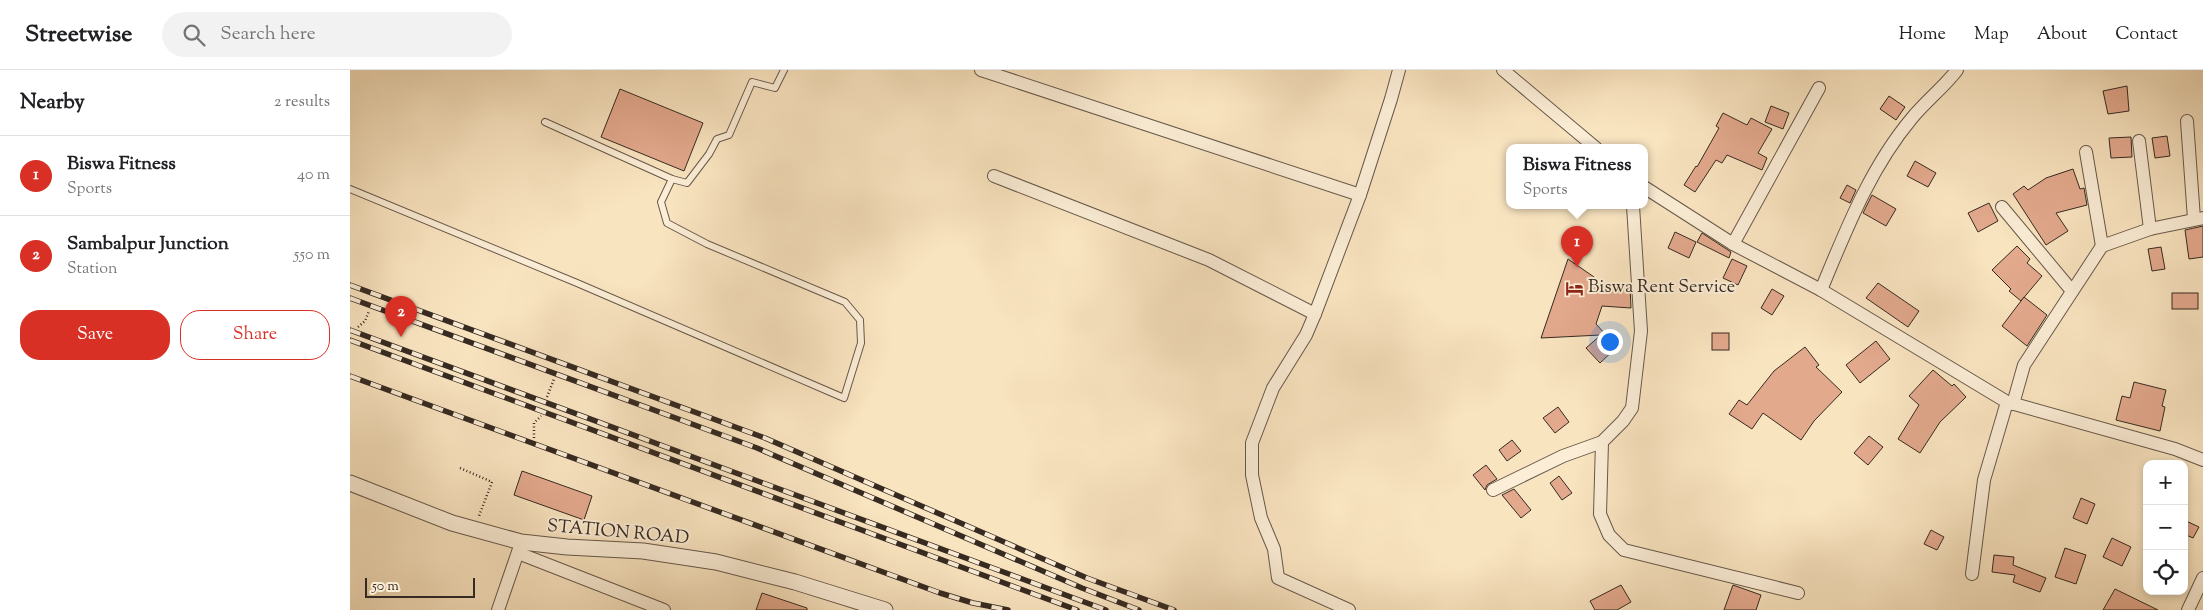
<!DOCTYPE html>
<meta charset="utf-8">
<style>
:root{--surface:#fff;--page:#f2f2f2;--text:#202124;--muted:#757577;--line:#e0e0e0;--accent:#d93025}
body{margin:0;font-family:"Sorts Mill Goudy",serif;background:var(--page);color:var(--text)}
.controls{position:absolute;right:15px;bottom:15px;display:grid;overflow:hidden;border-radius:10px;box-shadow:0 2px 8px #0003}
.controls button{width:45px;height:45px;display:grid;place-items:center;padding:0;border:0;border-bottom:1px solid var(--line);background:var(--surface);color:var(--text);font:25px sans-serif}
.scale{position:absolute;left:15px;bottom:12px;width:110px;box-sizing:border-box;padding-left:5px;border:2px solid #362a21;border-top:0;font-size:14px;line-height:18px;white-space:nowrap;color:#362a21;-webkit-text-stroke:4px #fbedd6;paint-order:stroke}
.you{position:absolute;left:1259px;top:271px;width:18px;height:18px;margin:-12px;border:4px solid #fff;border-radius:50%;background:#1a73e8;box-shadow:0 0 0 8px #1a73e833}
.badge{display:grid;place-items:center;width:32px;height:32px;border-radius:50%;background:var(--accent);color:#fff;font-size:16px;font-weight:700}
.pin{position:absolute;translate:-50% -41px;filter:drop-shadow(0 1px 2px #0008)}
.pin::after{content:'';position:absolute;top:26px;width:18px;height:15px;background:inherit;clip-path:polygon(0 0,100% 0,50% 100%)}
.popup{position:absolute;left:1156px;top:74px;width:142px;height:65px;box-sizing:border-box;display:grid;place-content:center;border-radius:10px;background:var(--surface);filter:drop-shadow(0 1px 4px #0005);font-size:16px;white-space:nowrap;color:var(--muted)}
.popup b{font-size:19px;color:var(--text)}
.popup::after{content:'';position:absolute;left:50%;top:100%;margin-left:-10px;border:10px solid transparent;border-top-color:var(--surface)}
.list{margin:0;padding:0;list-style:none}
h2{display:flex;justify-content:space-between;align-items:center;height:65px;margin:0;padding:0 20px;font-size:21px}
h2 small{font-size:16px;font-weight:400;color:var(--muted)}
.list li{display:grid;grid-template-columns:32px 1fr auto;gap:15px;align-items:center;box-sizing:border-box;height:80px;padding:0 20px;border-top:1px solid var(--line)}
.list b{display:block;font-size:19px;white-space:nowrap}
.list p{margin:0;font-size:16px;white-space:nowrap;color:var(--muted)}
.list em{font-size:16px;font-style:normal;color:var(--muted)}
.actions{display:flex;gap:10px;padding:15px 20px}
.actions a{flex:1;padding:11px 0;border:1px solid var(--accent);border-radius:20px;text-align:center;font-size:18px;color:var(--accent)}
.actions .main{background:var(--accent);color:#fff}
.icon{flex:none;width:28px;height:28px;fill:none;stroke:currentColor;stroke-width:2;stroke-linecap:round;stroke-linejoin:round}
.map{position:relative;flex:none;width:1853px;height:540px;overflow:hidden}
header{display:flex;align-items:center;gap:30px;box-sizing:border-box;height:70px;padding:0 25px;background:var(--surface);border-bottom:1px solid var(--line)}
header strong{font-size:24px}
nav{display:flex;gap:28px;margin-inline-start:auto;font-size:18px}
.search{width:350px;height:45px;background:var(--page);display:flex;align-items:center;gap:12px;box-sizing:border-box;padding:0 18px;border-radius:28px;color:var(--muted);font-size:19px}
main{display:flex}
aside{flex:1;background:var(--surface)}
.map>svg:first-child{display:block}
</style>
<header>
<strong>Streetwise</strong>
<div class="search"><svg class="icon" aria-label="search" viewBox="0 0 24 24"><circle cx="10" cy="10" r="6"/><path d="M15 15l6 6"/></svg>Search here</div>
<nav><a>Home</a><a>Map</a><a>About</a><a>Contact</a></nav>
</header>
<main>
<aside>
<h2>Nearby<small>2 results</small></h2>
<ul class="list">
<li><span class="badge">1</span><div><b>Biswa Fitness</b><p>Sports</p></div><em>40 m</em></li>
<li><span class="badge">2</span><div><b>Sambalpur Junction</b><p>Station</p></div><em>550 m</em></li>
</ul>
<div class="actions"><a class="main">Save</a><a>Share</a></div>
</aside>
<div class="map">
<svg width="1853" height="540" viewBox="0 0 1853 540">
<rect width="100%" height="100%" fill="#f9e4c0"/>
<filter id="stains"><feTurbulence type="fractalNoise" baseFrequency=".004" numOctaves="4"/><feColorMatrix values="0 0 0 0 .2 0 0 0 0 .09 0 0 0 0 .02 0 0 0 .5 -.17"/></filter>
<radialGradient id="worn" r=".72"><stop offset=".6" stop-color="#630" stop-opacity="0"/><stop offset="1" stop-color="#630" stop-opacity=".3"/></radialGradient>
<g fill="#e3a98d" stroke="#362a21">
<polygon points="1777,16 1779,41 1758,44 1753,21"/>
<polygon points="270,19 353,53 334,101 251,67"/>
<polygon points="1539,26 1555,37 1546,50 1530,39"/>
<polygon points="1421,36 1439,43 1433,59 1415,52"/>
<polygon points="1373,43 1397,55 1401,48 1422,59 1408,83 1417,88 1412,100 1377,85 1372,93 1366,90 1345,122 1334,115 1346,96 1347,97 1369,58 1366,56"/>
<polygon points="1817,66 1820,86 1805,88 1802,68"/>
<polygon points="1781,67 1782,87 1761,88 1759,68"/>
<polygon points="1565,91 1586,103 1578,117 1557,106"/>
<polygon points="1723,99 1730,119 1734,118 1737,135 1706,143 1718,161 1696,175 1663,124 1674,116 1678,120 1696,108"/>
<polygon points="1497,115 1506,120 1500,133 1490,128"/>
<polygon points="1522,125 1546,139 1536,156 1513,143"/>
<polygon points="1639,133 1648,151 1628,162 1618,143"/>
<polygon points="1853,156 1853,187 1839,189 1835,160"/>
<polygon points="1325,162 1346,172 1339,188 1318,178"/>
<polygon points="1352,163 1381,182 1379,188 1347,172"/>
<polygon points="1667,176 1680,189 1677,193 1692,206 1671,231 1659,221 1661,219 1642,200"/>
<polygon points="1811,177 1815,199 1802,201 1798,179"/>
<polygon points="1218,189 1244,207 1252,218 1265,214 1280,215 1281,238 1252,236 1246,254 1267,277 1250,293 1236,278 1251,265 1191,268"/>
<polygon points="1382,189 1397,196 1388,215 1373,208"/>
<polygon points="1528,213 1569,241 1558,257 1516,228"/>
<polygon points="1422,219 1434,226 1422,245 1411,238"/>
<rect x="1822" y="223" width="26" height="16"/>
<polygon points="1674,227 1697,245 1677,276 1652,256"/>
<rect x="1362" y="263" width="17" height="17"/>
<polygon points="1526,271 1540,289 1510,313 1496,295"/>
<polygon points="1455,277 1469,295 1466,297 1492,322 1464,351 1451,370 1413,343 1402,359 1379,344 1389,330 1397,335 1424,301"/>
<polygon points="1583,300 1602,316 1604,314 1616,327 1590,352 1570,383 1548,369 1569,335 1559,326"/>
<polygon points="1784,312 1816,320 1812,336 1815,337 1810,361 1766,350 1772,326 1780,328"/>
<polygon points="1208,337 1219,352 1205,363 1193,348"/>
<polygon points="1519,366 1533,377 1518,395 1504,383"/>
<polygon points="1162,370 1171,381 1157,391 1149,380"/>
<polygon points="1136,395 1147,409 1137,415 1135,420 1123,405"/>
<polygon points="172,401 242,426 234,450 164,425"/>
<polygon points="1209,406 1222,423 1212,430 1200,413"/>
<polygon points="1164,419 1181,440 1171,448 1152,425"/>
<polygon points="1731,428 1745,434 1737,454 1723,448"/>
<polygon points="1834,450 1849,457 1843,468 1834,464"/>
<polygon points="1581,460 1594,467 1587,480 1574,474"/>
<polygon points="1762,468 1781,477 1772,496 1753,487"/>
<polygon points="1715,478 1736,485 1726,514 1705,507"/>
<polygon points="1644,485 1664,487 1663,495 1696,508 1690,522 1663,512 1665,505 1642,502"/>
<polygon points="1271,515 1281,532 1267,540 1245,540 1240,531"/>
<polygon points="1383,515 1411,525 1406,540 1374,540"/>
<polygon points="1765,519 1808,540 1753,540"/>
<polygon points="412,523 457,538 457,540 406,540"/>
</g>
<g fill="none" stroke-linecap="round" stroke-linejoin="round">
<defs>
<g id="service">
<polyline points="195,52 322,109 337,113 359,84 367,69 379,65 402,12 425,18 434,0"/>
<polyline points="0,119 227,213 494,328 511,273 510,250 495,232 357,174 317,153 311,132 322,109"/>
</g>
<g id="minor">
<polyline points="631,0 1010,125"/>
<polyline points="1153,0 1246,78"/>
<polyline points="1837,51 1844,149"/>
<polyline points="1789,71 1800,159"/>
<polyline points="1736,82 1752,176"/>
<polyline points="644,106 859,190 965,244"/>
<polyline points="1294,117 1383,174 1471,220 1657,332 1825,379 1853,390"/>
<polyline points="1652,137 1722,221"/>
<polyline points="1383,174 1469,18"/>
<path d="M1471 220C1496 160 1520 98 1562 48 1576 31 1594 17 1607 0"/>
<polyline points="1663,334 1674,295 1752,176 1800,159 1853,148"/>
<polyline points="1252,372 1250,444 1259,465 1274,480 1448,523"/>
<polyline points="1143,420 1213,386 1252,372 1273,351 1282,338 1291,261 1283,136"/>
<polyline points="168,483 314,540"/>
<polyline points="1622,504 1634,410 1657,332"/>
<polyline points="148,540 170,476"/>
<polyline points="999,540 928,508 924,479 911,448 902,405 902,373 923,318 956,265 965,244 1010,125 1041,29 1049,0"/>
<polyline points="1838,540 1853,508"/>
</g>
<polyline id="tertiary" points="0,413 102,453 171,472 217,477 293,481 366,492 445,512 535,540"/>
</defs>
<use href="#service" stroke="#675849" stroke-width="8"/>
<use href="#minor" stroke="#675849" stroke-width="14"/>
<use href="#tertiary" stroke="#675849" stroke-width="17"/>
<g stroke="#362a21" stroke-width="2.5" stroke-dasharray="1 2.5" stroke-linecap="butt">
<polyline points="8,257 15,251 19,241"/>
<polyline points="197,327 204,309"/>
<polyline points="184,368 184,353 191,346"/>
<polyline points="110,398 142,412 129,446"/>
</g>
<use href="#service" stroke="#fbedd6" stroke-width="6"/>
<use href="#minor" stroke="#fbedd6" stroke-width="12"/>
<use href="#tertiary" stroke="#fbedd6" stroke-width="15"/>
<defs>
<g id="rail">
<polyline points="0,215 415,368 737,508 824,540"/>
<polyline points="0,228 407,378 732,518 789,540"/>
<polyline points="0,260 756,540"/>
<polyline points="0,270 727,540"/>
<polyline points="0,306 590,523 623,533 658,540"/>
</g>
</defs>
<use href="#rail" stroke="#362a21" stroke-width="5.5"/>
<use href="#rail" stroke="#fbedd6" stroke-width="4" stroke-dasharray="11" stroke-linecap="butt"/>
</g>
<defs>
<symbol id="hotel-bare" viewBox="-9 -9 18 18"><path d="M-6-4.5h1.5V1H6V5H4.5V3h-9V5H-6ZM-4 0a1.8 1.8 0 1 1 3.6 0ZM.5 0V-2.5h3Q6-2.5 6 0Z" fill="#8f2418" stroke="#fbedd6" stroke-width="2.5" paint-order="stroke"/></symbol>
</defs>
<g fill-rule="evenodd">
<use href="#hotel-bare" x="1212" y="206" width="25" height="25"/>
</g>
<g text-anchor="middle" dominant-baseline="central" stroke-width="4" stroke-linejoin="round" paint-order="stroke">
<g font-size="18" fill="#362a21" stroke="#fbedd6" text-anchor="start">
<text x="1238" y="218">Biswa Rent Service</text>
</g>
<g font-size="18" fill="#362a21" stroke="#fbedd6">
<text transform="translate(268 463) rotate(5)">STATION ROAD</text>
</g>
</g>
<rect width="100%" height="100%" filter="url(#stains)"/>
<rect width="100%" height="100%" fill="url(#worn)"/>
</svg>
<div class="controls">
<button>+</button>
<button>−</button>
<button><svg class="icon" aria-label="locate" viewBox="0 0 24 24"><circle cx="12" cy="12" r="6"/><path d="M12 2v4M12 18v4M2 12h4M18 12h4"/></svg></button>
</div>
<div class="scale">50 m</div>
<div class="you"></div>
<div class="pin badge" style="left:1227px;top:197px">1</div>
<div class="popup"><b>Biswa Fitness</b>Sports</div>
<div class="pin badge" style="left:51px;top:267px">2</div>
</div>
</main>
